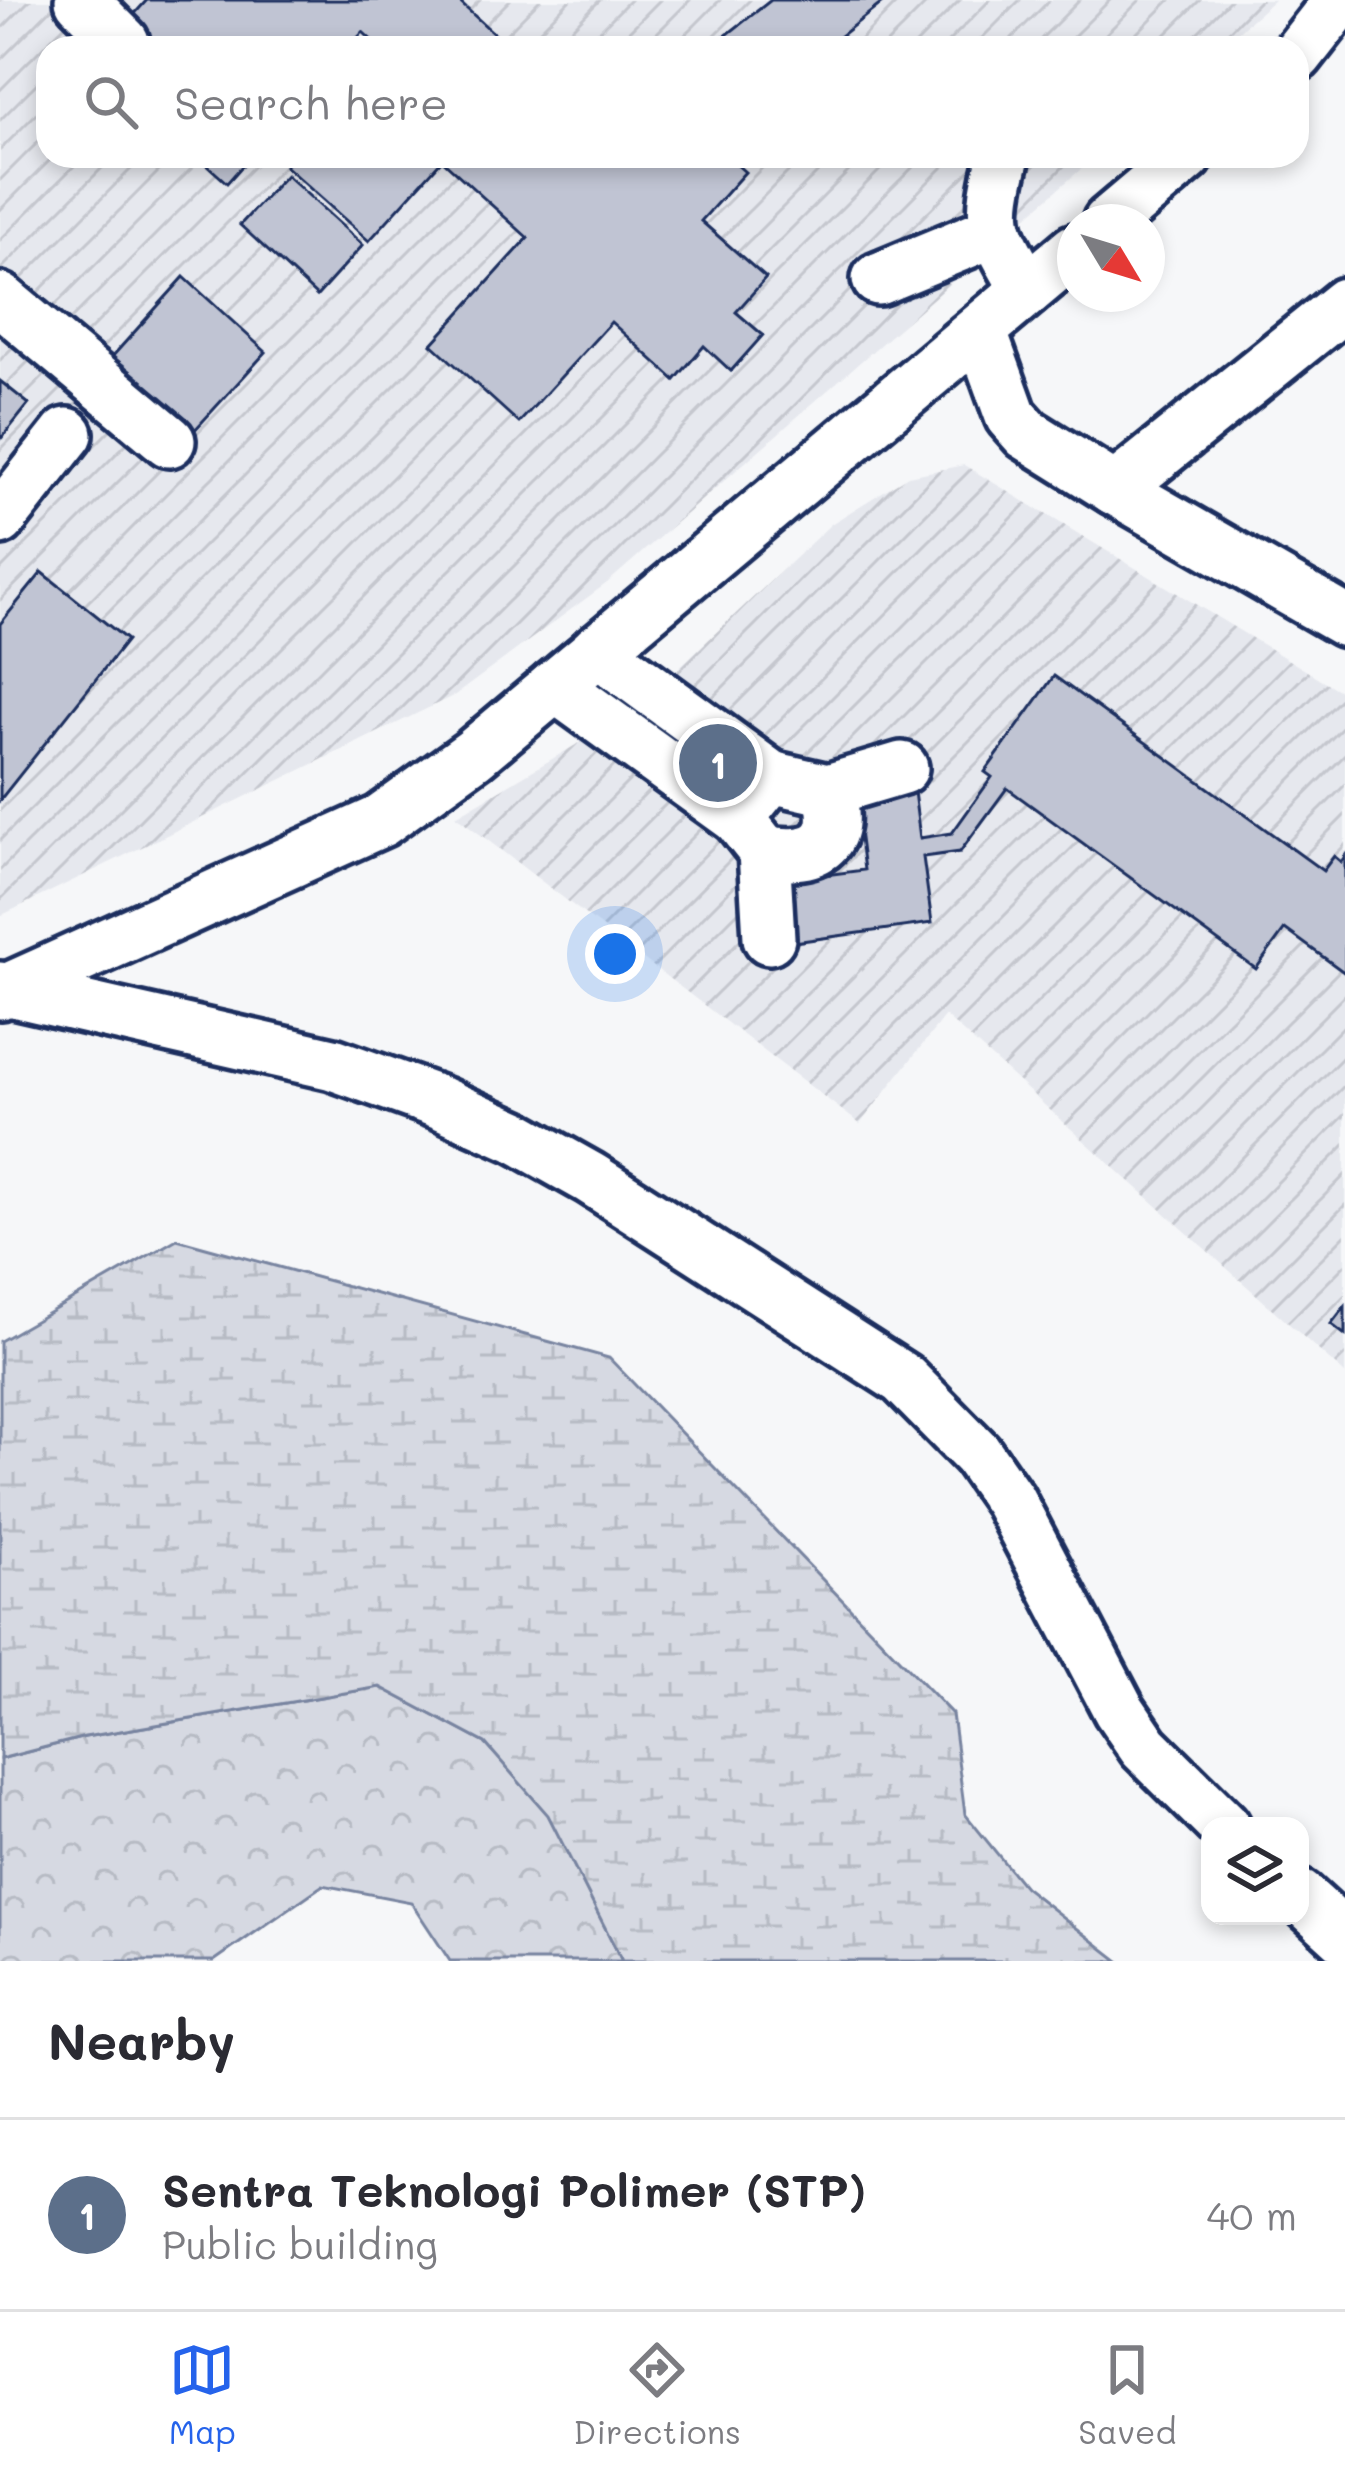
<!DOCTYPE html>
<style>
:root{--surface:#fff;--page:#f7f7f7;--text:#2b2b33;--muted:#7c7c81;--line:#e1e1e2;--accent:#2563eb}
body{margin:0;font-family:Mali,sans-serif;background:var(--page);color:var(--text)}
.controls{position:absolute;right:36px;bottom:36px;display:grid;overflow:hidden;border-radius:24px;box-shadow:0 6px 18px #0003}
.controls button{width:108px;height:108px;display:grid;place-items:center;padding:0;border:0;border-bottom:3px solid var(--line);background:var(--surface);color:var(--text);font:60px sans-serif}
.compass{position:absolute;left:1057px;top:204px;width:108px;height:108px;border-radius:50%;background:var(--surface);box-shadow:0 6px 18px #0003;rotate:128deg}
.you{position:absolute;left:615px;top:954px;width:42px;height:42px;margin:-30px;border:9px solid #fff;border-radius:50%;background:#1a73e8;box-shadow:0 0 0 18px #1a73e833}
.badge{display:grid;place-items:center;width:78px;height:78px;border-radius:50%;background:var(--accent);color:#fff;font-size:39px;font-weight:700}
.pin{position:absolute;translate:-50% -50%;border:6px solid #fff;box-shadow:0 3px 12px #0006}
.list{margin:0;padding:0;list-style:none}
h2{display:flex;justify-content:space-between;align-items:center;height:156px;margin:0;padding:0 48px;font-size:51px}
h2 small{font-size:39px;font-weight:400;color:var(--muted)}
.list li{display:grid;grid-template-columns:78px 1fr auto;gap:36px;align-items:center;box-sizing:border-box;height:192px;padding:0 48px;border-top:3px solid var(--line)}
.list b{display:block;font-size:45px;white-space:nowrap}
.list p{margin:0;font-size:39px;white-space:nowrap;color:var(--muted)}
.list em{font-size:39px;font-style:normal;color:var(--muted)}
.icon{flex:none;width:66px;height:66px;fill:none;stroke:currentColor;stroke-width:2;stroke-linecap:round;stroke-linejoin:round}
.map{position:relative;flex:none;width:1345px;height:1961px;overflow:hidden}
.search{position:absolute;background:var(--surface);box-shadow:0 6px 18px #0003;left:36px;right:36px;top:36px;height:132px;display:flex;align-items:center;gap:30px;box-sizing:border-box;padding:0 42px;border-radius:36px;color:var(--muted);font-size:45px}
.sheet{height:348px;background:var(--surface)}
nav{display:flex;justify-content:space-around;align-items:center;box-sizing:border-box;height:168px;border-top:3px solid var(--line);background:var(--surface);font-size:33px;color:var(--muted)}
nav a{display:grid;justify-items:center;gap:6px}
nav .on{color:var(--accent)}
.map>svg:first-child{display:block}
</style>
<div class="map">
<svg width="1345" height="1961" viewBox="0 0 1345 1961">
<defs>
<pattern id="industrial-furrows" width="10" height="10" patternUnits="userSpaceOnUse" patternTransform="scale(3)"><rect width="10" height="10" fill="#e6e8ee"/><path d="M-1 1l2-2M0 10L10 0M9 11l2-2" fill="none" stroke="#c5c7ce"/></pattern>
<pattern id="forest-crowns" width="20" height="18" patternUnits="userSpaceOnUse" patternTransform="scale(3)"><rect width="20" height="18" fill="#d6d9e2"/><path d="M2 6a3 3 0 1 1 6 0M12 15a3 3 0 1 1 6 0" fill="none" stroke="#b7bbc4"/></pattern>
<pattern id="wetland-marsh" width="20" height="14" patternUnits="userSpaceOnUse" patternTransform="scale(3)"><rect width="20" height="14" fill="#d6d9e2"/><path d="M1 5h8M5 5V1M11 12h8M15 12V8" fill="none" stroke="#b7bbc4"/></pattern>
</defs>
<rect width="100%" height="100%" fill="#f6f7f9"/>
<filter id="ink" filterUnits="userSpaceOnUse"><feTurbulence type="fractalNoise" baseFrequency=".00833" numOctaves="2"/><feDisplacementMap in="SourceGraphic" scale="24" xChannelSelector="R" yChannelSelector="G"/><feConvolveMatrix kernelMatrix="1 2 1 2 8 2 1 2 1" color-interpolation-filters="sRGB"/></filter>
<g filter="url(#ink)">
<g fill="url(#industrial-furrows)">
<polygon points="0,0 1274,0 1219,48 48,48 48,156 1096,156 607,583 455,695 0,916"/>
<polygon points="964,465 1345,694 1345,1374 945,1016 860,1124 456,816 633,711 831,524 908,476"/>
</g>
<polygon fill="url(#forest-crowns)" stroke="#7884a0" stroke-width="3" points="380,1687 485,1743 548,1814 622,1961 450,1961 411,1902 323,1885 214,1961 0,1961 0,1759 85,1737"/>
<polygon fill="url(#wetland-marsh)" stroke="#7884a0" stroke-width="3" points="177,1239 609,1358 952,1714 965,1814 1024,1887 1119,1961 622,1961 548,1815 485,1743 380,1687 85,1737 0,1759 0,1341"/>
<g fill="#c0c4d3" stroke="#1b2f5e" stroke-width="3">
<polygon points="147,0 457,0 510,48 380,48 363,32 348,48 142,48 121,29"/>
<polygon points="771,0 886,0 825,48 710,48"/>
<polygon points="197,156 251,156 227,183"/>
<polygon points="294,156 727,156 745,172 701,221 766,278 736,312 763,335 731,371 704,346 675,380 611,322 519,423 432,344 528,238 442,160 369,241 285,166"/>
<polygon points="286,175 363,245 317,296 240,225"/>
<polygon points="184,277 266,352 193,432 111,358"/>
<polygon points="0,381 29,404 0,440"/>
<polygon points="42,572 127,640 0,800 0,624"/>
<polygon points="1054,676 1323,871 1334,856 1341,862 1345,856 1345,973 1285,929 1256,969 1007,788 960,852 923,857 932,923 794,942 786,880 864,870 854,792 913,784 920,838 952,833 992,777 985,772"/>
<polygon points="1345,1306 1345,1335 1331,1324"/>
</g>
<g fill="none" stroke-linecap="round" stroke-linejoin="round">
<defs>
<g id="minor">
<polyline points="81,0 123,42"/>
<polyline points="1297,55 1340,0"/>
<path d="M1004 156C986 226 993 229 1027 290"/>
<polyline points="1109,222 1187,156"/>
<polyline points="878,279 994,231"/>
<polyline points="0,299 169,441"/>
<polyline points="980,330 1011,416 1027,434 1115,489 1345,621"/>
<polyline points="1115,489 1345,304"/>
<polyline points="0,519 67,434"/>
<polyline points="597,650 771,777"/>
<polyline points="555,686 738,818"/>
<path d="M764 851C813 861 847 845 828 790"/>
<polyline points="769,938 764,851 738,818 771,777 828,790 902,768"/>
<polyline points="0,988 333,1064 441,1103 517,1137 590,1178 903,1379 977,1454 1009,1500 1119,1710 1144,1747 1224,1826"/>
<polyline points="0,993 381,821 474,754 1075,250"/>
<polyline points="1300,1896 1345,1937"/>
</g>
</defs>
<use href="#minor" stroke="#1b2f5e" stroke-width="60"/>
<use href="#minor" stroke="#fff" stroke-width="51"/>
</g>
</g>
</svg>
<div class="controls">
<button><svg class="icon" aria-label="layers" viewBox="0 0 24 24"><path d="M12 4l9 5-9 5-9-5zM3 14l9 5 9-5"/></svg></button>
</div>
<svg class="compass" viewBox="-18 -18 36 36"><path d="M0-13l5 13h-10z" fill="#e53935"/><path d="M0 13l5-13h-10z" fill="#7c7c81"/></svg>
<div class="you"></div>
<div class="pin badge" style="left:718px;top:763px;background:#5c6f8a">1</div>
<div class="search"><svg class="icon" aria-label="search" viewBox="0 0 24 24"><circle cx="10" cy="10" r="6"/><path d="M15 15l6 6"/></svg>Search here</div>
</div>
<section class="sheet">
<h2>Nearby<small></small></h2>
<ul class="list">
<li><span class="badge" style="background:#5c6f8a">1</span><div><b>Sentra Teknologi Polimer (STP)</b><p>Public building</p></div><em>40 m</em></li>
</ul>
</section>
<nav>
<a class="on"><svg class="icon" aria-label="map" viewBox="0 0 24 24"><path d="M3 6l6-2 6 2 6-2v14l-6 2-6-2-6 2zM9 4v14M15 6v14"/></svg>Map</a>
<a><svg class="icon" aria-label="directions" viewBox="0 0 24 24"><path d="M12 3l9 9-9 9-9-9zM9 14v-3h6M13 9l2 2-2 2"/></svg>Directions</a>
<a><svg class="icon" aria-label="saved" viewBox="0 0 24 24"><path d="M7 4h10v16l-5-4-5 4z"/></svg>Saved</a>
</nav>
